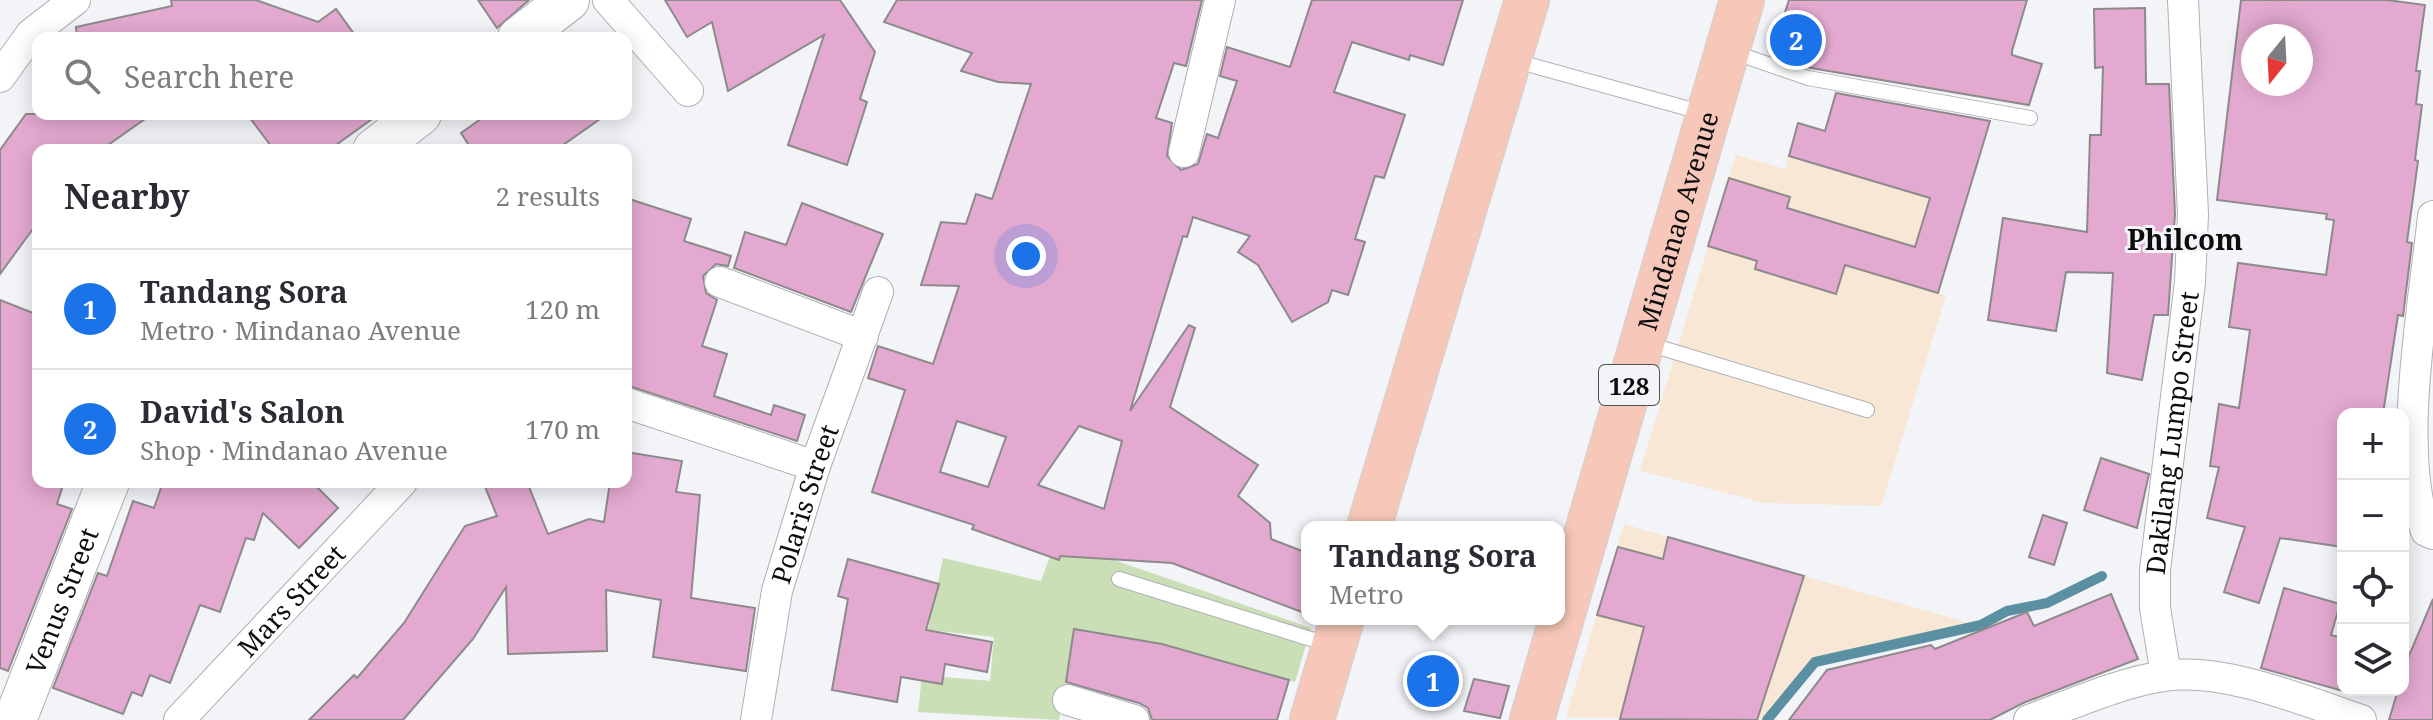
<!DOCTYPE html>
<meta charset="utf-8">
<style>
:root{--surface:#fff;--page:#f2f2f3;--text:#2b2b33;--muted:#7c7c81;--line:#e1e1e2;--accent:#1a73e8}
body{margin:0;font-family:"Noto Serif",serif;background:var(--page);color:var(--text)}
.controls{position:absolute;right:24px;bottom:24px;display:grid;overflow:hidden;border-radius:16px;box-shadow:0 4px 20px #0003}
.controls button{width:72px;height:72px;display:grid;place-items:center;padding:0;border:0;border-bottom:2px solid var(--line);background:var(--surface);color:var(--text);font:40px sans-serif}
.compass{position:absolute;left:2241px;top:24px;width:72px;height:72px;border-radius:50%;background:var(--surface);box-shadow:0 4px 20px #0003;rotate:198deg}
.you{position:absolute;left:1026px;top:256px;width:28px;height:28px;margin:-20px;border:6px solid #fff;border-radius:50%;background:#1a73e8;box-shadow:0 0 0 12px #1a73e833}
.badge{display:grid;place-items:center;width:52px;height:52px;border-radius:50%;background:var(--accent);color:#fff;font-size:26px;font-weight:700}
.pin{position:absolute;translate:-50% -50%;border:4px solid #fff;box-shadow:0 2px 8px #0006}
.popup{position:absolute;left:1301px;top:521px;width:264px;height:104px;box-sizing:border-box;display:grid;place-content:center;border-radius:16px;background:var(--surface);filter:drop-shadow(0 2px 6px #0005);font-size:26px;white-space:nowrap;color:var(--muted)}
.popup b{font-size:30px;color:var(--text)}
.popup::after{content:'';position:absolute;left:50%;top:100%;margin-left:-16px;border:16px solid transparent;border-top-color:var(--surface)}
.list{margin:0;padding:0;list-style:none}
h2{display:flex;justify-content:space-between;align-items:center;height:104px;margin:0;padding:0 32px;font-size:34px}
h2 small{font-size:26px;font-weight:400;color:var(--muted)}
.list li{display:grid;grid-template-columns:52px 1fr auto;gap:24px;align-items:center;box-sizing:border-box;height:120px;padding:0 32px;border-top:2px solid var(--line)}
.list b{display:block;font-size:30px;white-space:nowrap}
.list p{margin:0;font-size:26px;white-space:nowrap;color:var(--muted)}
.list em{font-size:26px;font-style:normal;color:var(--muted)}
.icon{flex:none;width:44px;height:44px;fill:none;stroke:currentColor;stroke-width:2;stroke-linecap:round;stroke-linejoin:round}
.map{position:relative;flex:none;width:2433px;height:720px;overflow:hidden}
.search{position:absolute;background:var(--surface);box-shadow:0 4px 20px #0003;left:32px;top:32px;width:600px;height:88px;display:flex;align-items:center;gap:20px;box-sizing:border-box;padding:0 28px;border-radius:16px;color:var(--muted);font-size:30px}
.panel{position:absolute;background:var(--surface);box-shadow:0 4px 20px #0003;left:32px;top:144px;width:600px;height:344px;border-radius:16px}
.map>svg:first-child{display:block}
</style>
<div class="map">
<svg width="2433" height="720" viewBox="0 0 2433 720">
<rect width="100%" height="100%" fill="#f2f4f7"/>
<g fill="#f8e7d5">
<polygon points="1798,123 1974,175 1939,293 1946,296 1881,506 1765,503 1640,471 1736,155 1785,169"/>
<polygon points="1624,524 1804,576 1973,624 1814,657 1760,720 1566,717"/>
</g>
<polygon fill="#cadfb5" points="1056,540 1311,628 1295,682 1162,644 1075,629 1059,720 918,712 922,675 990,681 994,637 928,630 943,558 1041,581"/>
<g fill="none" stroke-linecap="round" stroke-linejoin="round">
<polyline stroke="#5b90a2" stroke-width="10" points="1767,720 1815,662 1981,625 2007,611 2047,603 2102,576"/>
</g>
<g fill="#e3a9d0" stroke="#8e8a8c" stroke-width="2" fill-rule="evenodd">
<polygon points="171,0 256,0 318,22 336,9 357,38 77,38 76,27 172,6"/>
<polygon points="478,0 529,0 497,28"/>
<polygon points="665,0 840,0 875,52 860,99 867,102 847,165 788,145 824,35 728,91 712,22 687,37"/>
<path d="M897 0H1202L1186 66 1174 63 1156 118 1172 123 1167 156 1181 170 1198 164 1207 134 1218 138 1237 81 1220 76 1227 47 1290 67 1312 0H1463L1443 65 1410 55 1409 60 1352 42 1334 92 1405 115 1384 178 1375 176 1355 239 1365 242 1348 295 1332 290 1328 302 1292 322 1258 265 1238 252 1250 236 1193 217 1187 237 1183 236 1130 411 1189 325 1195 328 1170 407 1258 465 1238 496 1270 523 1271 539 1307 553V614L1172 563 1060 556 1059 560 972 529 974 525 872 492 905 390 868 378 878 346 933 364 959 286 921 285 941 222 966 224 976 194 992 199 1031 84 998 82 961 71 972 53 884 22ZM957 421 1006 437 988 487 940 472ZM1079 426 1122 441 1104 509 1038 485Z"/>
<polygon points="1789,0 2027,0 2012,51 2012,55 2042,64 2029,105 1811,68 1771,55"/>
<path d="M2241 0H2387L2425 5 2416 71H2420L2416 104 2422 105 2415 160 2418 161 2407 242 2412 243 2403 316 2398 315 2383 414H2343V547L2280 538 2259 603 2224 592 2245 527 2207 518 2219 467 2210 466 2219 404 2239 408 2250 330 2229 327 2238 263 2326 275 2334 220 2326 219 2327 214 2217 200ZM2253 36H2301V84H2253Z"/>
<polygon points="2145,8 2146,84 2169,84 2175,214 2168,315 2154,315 2142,380 2107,373 2113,273 2066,272 2056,331 1988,320 2003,218 2087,232 2090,135 2101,135 2103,67 2095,68 2094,9"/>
<polygon points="1836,93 1990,121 1938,293 1845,265 1836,294 1755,269 1757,261 1708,246 1729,178 1790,197 1787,208 1915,247 1930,198 1789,156 1798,123 1825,131"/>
<polygon points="26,114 152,114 101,150 38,150 38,222 0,274 0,150"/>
<polygon points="247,114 379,114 329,150 274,150"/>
<polygon points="488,114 607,114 556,150 472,150 461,133"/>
<polygon points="626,198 691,219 684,241 731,256 728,266 716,264 703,276 706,293 717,300 702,346 727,354 714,396 771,415 774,405 805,415 797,441 626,385"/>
<polygon points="802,203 883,234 851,312 734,268 745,232 786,245"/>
<polygon points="0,300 38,315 38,482 64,482 57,504 72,509 8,671 0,668"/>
<polygon points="626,452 682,461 676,492 700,495 691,598 755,608 746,671 653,657 661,600 606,590 607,651 508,654 506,587 473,639 403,720 309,720 354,675 357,678 404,623 465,526 497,516 483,482 527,482 548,534 589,519 604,522 610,482 626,482"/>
<polygon points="2101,458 2149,474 2137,528 2084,510"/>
<polygon points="163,482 312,482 338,508 299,548 263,513 254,540 246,538 220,612 200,605 170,683 150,675 142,696 132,692 123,714 53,688 98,573 107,576 133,501 154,508"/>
<polygon points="2043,515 2067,523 2054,565 2029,557"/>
<polygon points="1668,537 1804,576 1757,720 1620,719 1644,627 1597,615 1618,547 1663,559"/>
<polygon points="848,559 939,584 926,630 992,642 987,672 945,664 942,684 901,677 897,702 832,690 848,599 838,596"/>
<polygon points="2284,588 2340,604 2331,635 2343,638 2343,691 2261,668"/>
<polygon points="2111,594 2138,659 2023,703 1990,720 1789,720 1827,670 1931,645 1935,649 2027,612 2034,626"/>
<polygon points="2433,599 2433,720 2389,720 2398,690 2403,690 2403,670"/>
<polygon points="1074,629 1162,644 1289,680 1277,720 1152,720 1148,708 1139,703 1066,682"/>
<polygon points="1474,679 1509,686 1500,718 1464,711"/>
</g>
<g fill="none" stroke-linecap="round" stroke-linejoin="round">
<defs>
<g id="lane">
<polyline points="1730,51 1808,78 2030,118"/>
<polyline points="1512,60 1704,113"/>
<polyline points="1645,343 1867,410"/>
<polyline points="1119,579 1330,645"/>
</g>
<g id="street">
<polyline points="608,0 688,91"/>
<polyline points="0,77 31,34 75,0"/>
<polyline points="1184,152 1220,0"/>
<path d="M2433 216C2424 305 2396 449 2426 531L2433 534"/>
<polyline points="720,282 863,336"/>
<polyline points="626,403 815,466"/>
<path id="s1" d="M2166 675 2155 608V570L2190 282 2193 214 2183 0"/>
<polyline points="1068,700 1134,720"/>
<path id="s2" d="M179 720 402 482"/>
<path id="s3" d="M756 720 777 591 815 466 878 292"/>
<path d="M2029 720C2073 704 2118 683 2164 676 2224 667 2305 701 2361 720"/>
</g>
<g id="secondary">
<polyline points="519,38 568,0"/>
<polyline points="374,150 420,114"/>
<path id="s4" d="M15 720 108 482"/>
</g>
<g id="primary">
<polyline points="1369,527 1527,0"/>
<polyline points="1312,720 1342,619"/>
<path id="s5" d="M1532 720 1742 0"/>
</g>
</defs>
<use href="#lane" stroke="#aeb0b3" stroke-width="16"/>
<use href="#street" stroke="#aeb0b3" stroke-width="32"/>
<use href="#secondary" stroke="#aeb0b3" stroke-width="44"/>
<use href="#primary" stroke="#cfcfcf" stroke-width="46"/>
<use href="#lane" stroke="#fff" stroke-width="14"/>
<use href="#street" stroke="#fff" stroke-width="30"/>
<use href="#secondary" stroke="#fff" stroke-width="42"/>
<use href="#primary" stroke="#f7c8b9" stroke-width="44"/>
</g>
<g text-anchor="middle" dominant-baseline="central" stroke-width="6" stroke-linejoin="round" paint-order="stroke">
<rect fill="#f2f4f7" stroke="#525254" stroke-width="2" x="1599" y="365" width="60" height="40" rx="6"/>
<g font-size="24" font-weight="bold" fill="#0d0d0e">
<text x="1629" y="385">128</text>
</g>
<g font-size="26" fill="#0d0d0e" stroke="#f2f4f7">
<text stroke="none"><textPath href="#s5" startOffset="520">Mindanao Avenue</textPath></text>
<text stroke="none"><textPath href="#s1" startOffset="244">Dakilang Lumpo Street</textPath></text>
<text stroke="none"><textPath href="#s3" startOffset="222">Polaris Street</textPath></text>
<text stroke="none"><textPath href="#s4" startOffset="128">Venus Street</textPath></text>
<text stroke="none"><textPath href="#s2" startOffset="164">Mars Street</textPath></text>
</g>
<g font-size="28" font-weight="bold" fill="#0d0d0e" stroke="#f2f4f7">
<text x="2185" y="239">Philcom</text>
</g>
</g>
</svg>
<div class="controls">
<button>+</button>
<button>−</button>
<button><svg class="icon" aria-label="locate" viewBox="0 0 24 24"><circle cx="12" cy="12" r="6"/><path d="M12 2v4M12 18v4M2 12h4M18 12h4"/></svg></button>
<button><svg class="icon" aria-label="layers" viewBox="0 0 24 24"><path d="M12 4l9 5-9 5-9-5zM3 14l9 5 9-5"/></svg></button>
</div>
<svg class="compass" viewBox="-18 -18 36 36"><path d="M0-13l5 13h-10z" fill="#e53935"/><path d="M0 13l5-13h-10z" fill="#7c7c81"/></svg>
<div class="you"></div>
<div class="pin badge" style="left:1433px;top:681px">1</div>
<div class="popup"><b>Tandang Sora</b>Metro</div>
<div class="pin badge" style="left:1796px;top:40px">2</div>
<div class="search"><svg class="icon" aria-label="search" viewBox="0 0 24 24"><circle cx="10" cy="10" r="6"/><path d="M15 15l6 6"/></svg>Search here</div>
<section class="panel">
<h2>Nearby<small>2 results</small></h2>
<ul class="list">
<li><span class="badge">1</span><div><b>Tandang Sora</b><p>Metro · Mindanao Avenue</p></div><em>120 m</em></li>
<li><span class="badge">2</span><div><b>David's Salon</b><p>Shop · Mindanao Avenue</p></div><em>170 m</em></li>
</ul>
</section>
</div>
